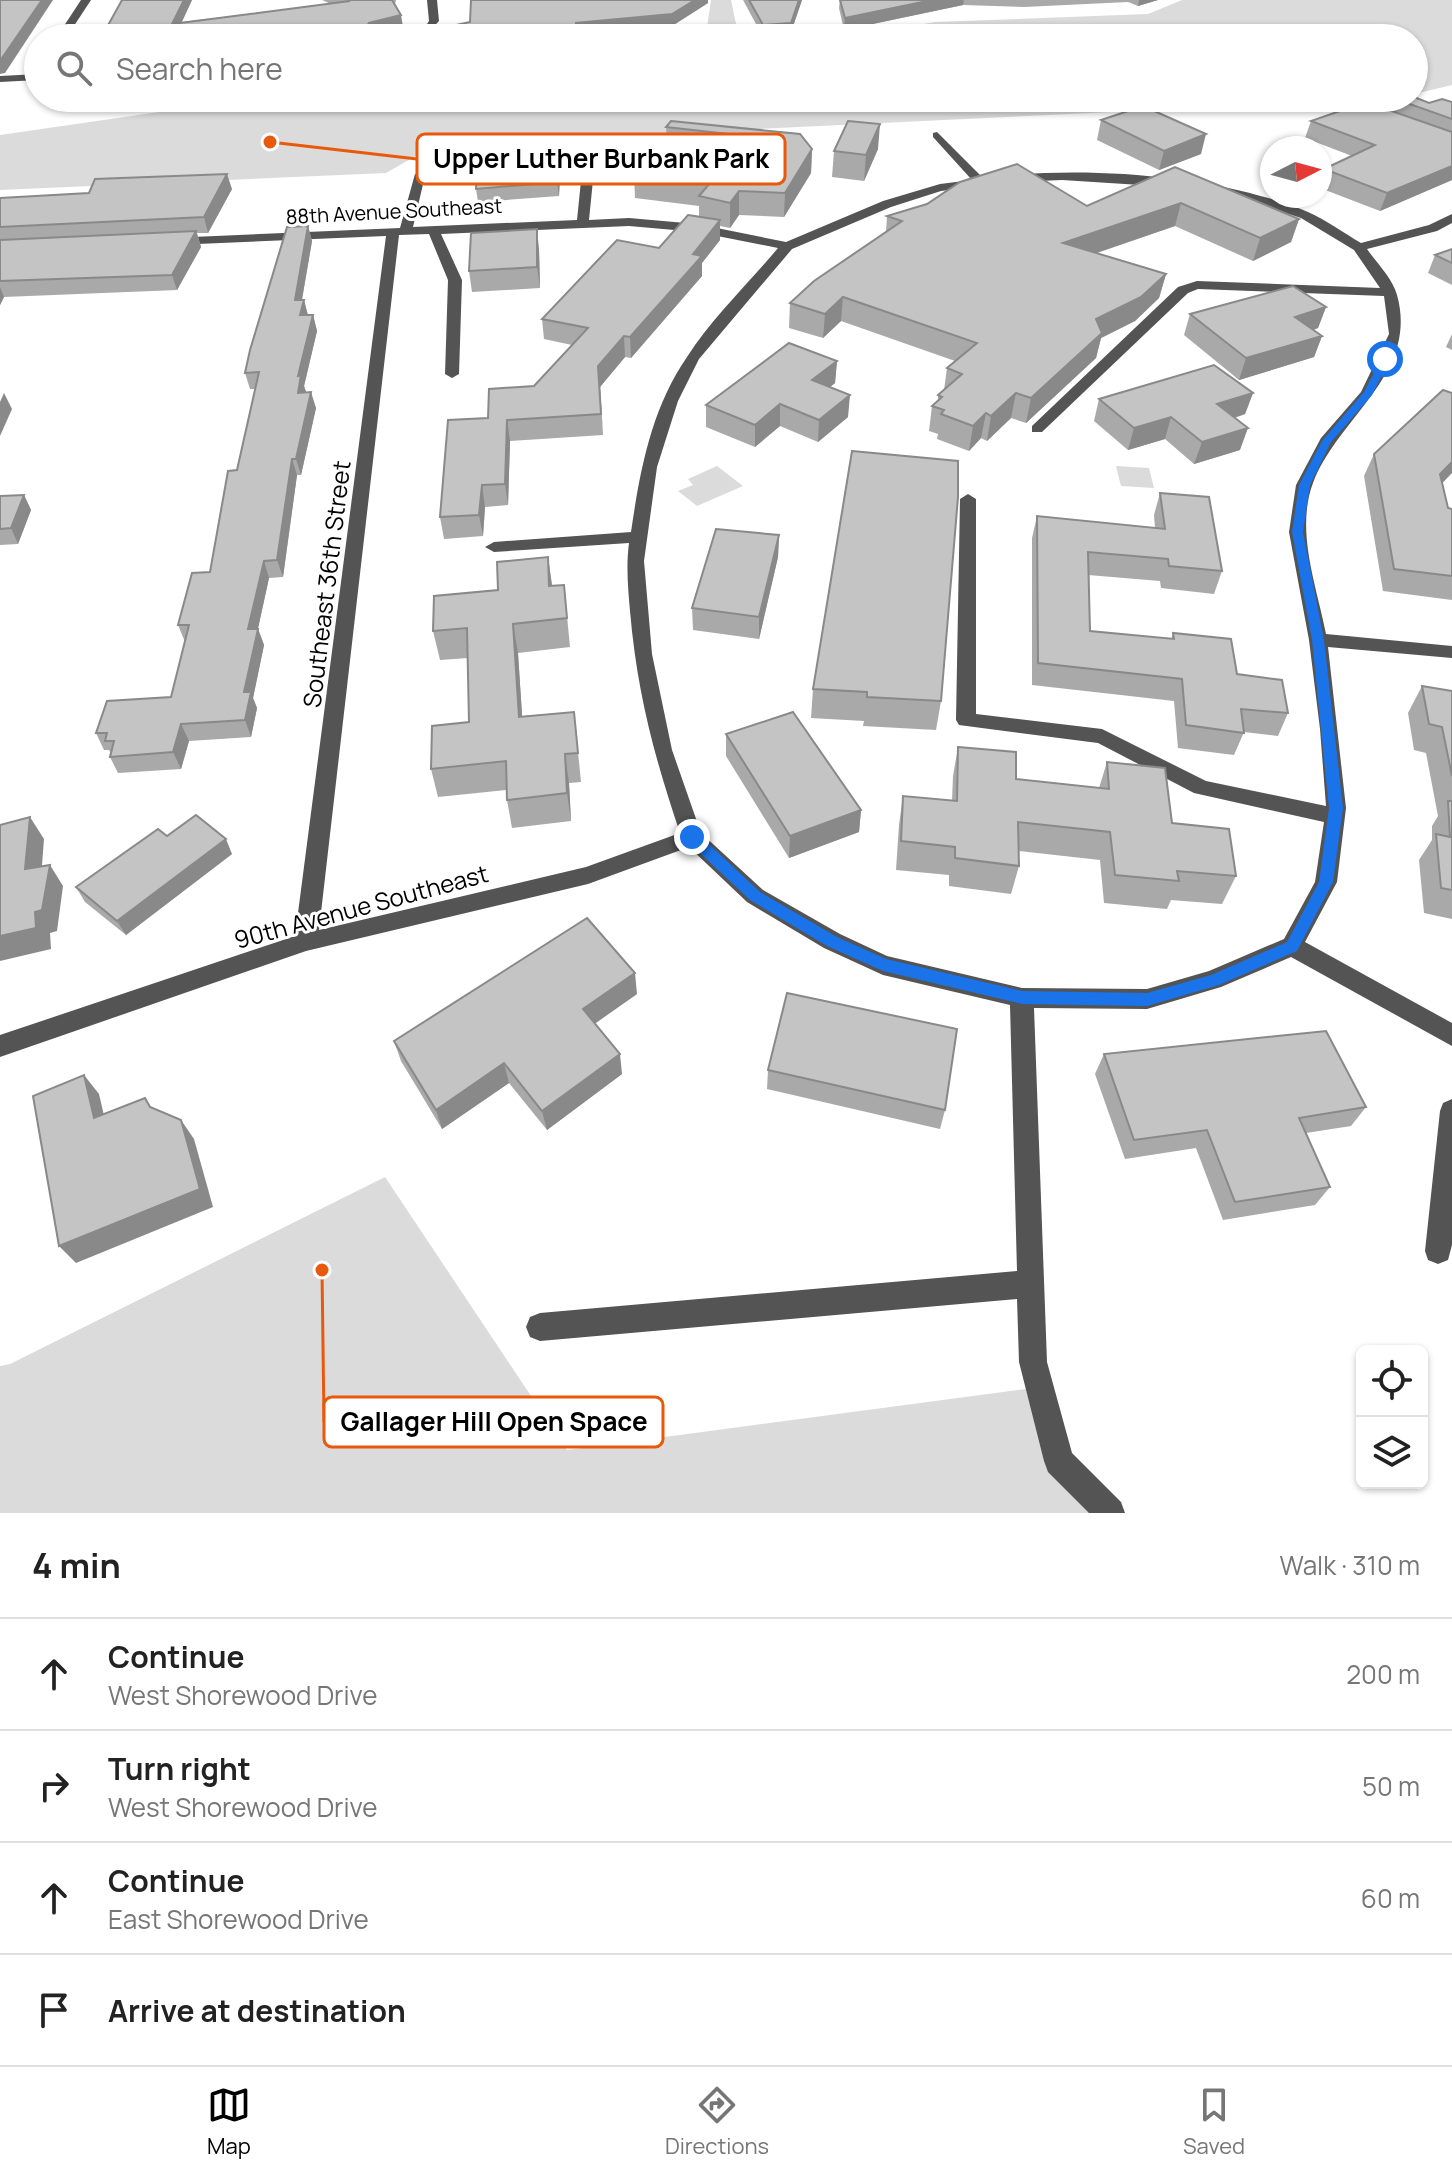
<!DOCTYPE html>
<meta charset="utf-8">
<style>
:root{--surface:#fff;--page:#f2f2f2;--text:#222;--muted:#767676;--line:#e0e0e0;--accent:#000}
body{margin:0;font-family:Manrope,sans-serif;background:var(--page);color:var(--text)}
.controls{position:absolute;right:24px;bottom:24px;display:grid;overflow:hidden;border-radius:12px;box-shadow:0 2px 6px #0004}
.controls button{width:72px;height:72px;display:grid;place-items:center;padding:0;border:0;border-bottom:2px solid var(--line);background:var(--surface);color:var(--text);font:40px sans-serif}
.compass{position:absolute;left:1260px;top:136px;width:72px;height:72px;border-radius:50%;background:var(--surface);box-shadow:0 2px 6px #0004;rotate:84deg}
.stop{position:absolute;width:24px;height:24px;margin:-18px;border:6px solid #1a73e8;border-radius:50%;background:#fff}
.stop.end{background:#1a73e8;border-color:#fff;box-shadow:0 2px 8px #0008}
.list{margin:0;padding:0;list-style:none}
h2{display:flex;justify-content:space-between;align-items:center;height:104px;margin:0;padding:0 32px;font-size:34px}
h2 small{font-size:26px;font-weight:400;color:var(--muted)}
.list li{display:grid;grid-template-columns:52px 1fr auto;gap:24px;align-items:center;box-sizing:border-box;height:112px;padding:0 32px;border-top:2px solid var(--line)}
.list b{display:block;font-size:30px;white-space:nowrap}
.list p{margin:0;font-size:26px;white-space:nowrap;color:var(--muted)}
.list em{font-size:26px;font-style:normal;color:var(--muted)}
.icon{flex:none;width:44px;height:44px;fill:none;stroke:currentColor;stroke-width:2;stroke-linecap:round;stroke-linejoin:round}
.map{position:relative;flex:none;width:1452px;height:1513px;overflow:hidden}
.search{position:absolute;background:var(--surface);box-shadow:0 2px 6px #0004;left:24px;right:24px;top:24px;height:88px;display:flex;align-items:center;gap:20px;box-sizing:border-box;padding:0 28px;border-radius:44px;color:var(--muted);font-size:30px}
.sheet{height:552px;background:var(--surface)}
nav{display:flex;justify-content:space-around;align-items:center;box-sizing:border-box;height:112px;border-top:2px solid var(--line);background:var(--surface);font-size:22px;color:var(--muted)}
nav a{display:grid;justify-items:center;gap:4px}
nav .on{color:var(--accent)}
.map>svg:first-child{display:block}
</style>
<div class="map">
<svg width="1452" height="1513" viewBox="0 0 1452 1513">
<rect width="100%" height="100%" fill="#fff"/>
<g fill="#dbdbdb">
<polygon points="711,0 731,0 739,38 689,38 706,34"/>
<polygon points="1182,0 1452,0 1452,85 1414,94 1414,38 846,38 935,22 1148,14"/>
<polygon points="256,98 1400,98 697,132 426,150 386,173 0,190 0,135"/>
<polygon points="717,466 743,486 697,506 678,491 693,485 688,479"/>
<polygon points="1116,466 1149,468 1154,488 1121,486"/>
<polygon points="385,1177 567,1450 1026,1389 1107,1513 0,1513 0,1366 10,1364"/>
</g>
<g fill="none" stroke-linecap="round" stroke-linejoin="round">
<g fill="#545454" fill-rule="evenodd">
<polygon points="81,0 91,0 66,38 56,38"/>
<path d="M427 0H437L439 21C427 37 391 38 372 38L427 24 429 21Z"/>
<polygon points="38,74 38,80 0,82 0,76"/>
<path d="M937 132 983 178C1081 165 1217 174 1308 212 1326 220 1344 233 1361 243L1429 225 1452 214V223L1437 231 1367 249C1376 262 1393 279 1397 295 1419 374 1338 417 1313 483 1295 531 1317 587 1326 634L1452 646V658L1328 647 1346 808 1337 882 1305 942 1452 1023V1046L1291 957 1221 987 1147 1009 1034 1008 1047 1362 1072 1453 1121 1502 1125 1513H1089L1048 1472 1044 1461 1019 1362 1017 1299 540 1341 530 1337 526 1327 530 1317 540 1313 1017 1271 1010 1005 883 975 824 948 747 902 689 847 588 884 306 951 0 1057V1035L295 936 386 236 174 245 169 244V238L400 228 415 174 588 163 655 153 677 158 671 162 655 159 594 170 589 220 629 218 697 224 786 242 883 201 940 184 972 180 933 137V133ZM582 171 577 220 413 227 424 180ZM1062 180 1172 187 1232 195 1301 218 1354 250 1380 288 1197 281 1178 287 1032 426V432H1042L1188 293 1198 289 1384 296 1389 334 1361 392 1321 438 1296 485 1289 532 1309 640 1320 729 1326 806 1206 781 1102 729 976 714V499L968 494 960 499 956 720 959 725 1098 743 1194 793 1324 822 1315 882 1284 939 1209 971 1147 989 1022 988 887 956 840 934 763 890 701 833 672 750 652 654 644 561 657 467 678 401 699 359 792 249 891 207 941 191 1013 182ZM629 226 697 232 778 248C748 284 712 318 687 357 651 409 640 471 631 532L494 542 485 547 494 552 629 543C626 566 628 588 630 611 637 692 654 756 680 833L586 867 319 930 399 235 429 234 448 280 445 374 452 378 459 374 462 280 441 234Z"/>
<polygon points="1452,1099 1452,1245 1448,1260 1438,1264 1428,1260 1425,1251 1440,1111 1443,1103"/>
</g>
</g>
<g fill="#a9a9a9">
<polygon points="192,0 182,22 331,4 322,0 396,0 395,4 101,38"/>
<polygon points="471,0 708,0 708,3 672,26 577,34 578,38 444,38 442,28 470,22"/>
<polygon points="743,0 802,0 790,35 763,37"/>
<polygon points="840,0 1158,0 1138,6 1128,2 1024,7 963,5 844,30 839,8"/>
<polygon points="1377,98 1414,98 1429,103 1452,102 1452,180 1380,211 1320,188 1320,181 1324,169 1352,156 1305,138 1311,121"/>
<polygon points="1101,120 1201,154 1159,170 1097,140"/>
<polygon points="671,121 812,149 811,173 784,217 739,215 730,228 720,226 720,240 702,263 702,276 631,358 625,357 600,387 603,435 510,441 508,505 485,507 483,536 444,539 440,517 488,418 534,386 572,345 544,339 542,319 659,248 699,217 699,206 635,198 634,174 667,140 666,127"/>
<polygon points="558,143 559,162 548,163 560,175 559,196 478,202 476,189 480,166 478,154"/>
<polygon points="878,149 864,181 832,177 834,151"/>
<polygon points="1175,167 1299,219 1291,242 1253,261 1175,226 1097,253 1166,274 1159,298 1135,321 1101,338 1096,358 1026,423 1011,418 987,441 981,438 969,451 937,439 938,434 929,431 932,406 938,401 938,395 944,390 947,368 955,361 841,321 823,338 789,328 790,303 886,232 887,216 1087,206"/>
<polygon points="232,189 208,233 197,233 201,247 177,290 4,297 0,305 0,198"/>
<polygon points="308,226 312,241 302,300 304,300 308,315 313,315 317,331 304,386 306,392 316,408 301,475 297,475 283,577 269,578 258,629 264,645 253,698 257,708 251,737 189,741 181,769 118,773 110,757 111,753 109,750 104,750 96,733 171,697 185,642 178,625 210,572 237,470 255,389 250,389 245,373"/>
<polygon points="539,249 540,288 472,292 469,271"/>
<polygon points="1452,249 1452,285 1428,273 1435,255"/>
<polygon points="1326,307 1318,328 1314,330 1322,336 1314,357 1239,380 1184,335 1190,314"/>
<polygon points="1452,334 1452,350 1446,347"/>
<polygon points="837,361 835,383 830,387 848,417 818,442 780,426 755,447 706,427 706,405"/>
<polygon points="1253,393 1245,414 1235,418 1240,450 1194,464 1165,439 1128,450 1094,421 1099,399"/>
<polygon points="852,451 941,701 936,730 863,726 864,721 811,718 813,689"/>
<polygon points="1374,454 1442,483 1448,508 1452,509 1452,600 1383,591 1364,476"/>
<polygon points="1160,493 1222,571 1214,594 1161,588 1160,581 1088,575 1090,631 1171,639 1173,633 1237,674 1288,713 1278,736 1244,732 1234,755 1178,748 1174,701 1032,685 1032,538 1037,516 1155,528 1154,515"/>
<polygon points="24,495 31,510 18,544 0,545 0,496"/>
<polygon points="779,535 778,557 759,639 693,630 692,608"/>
<polygon points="548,557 552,585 564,585 570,647 518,653 522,716 574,712 581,782 569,783 571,821 512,828 507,800 506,790 438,797 431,769 469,722 468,658 440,660 433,631"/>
<polygon points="1422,686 1452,691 1452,919 1424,913 1419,860 1432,840 1432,826 1438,816 1426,753 1414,750 1408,713"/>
<polygon points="726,734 861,810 859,832 789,858 726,756"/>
<polygon points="958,747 1016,779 1099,788 1107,762 1172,823 1236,876 1222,904 1171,900 1167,909 1104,903 1100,860 1019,851 1019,866 1011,894 949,886 949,875 896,870 899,825 903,796 952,801 953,776"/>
<polygon points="167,836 232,854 126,935 85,902 76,887"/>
<polygon points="637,994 594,1023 622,1074 547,1130 509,1083 442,1129 401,1061 394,1041"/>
<polygon points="1104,1054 1366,1107 1351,1126 1306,1133 1330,1187 1315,1205 1223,1220 1196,1148 1125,1159 1095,1074"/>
<polygon points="768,1070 945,1110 940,1129 767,1089"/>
</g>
<g fill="#898989">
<polygon points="42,0 53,0 5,73 0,74 0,61"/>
<polygon points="184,0 192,0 175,36 172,24"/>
<polygon points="695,0 708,0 708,3 672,26 577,34 576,23"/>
<polygon points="799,0 802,0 790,35 791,23"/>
<polygon points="932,0 964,0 963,5 844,30 845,18"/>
<polygon points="1139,0 1158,0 1138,6"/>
<polygon points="401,15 403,27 369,38 367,26 369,23"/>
<polygon points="73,98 133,98 75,105"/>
<polygon points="880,124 878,149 864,181 866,155"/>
<polygon points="1206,134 1201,154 1159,170 1164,151"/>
<polygon points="812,149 811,173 784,217 785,193"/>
<polygon points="558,162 560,175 559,196 557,182"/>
<polygon points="1452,166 1452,180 1380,211 1387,193"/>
<polygon points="227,174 232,189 208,233 204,217"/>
<polygon points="739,191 739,215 730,228 730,203"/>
<polygon points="1181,203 1175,226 1058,266 1063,243"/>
<polygon points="1299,219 1291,242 1253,261 1260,238"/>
<polygon points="720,220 720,240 702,263 702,276 631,358 630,337"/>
<polygon points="308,226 312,241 299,316 295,300"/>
<polygon points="537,229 539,249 540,288 537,267"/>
<polygon points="196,231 201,247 177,290 172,275"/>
<polygon points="1166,274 1159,298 1135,321 1101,338 1096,358 1026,423 1031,398 1096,319"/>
<polygon points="0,287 4,297 0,305"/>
<polygon points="843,297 841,321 823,338 825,314"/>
<polygon points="304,300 308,316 300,315"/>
<polygon points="1326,307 1318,328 1287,338 1295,317"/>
<polygon points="313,315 317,331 304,386 306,392 298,393 298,376"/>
<polygon points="624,336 625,357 600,387 603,435 598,366"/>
<polygon points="1322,336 1314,357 1239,380 1246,358"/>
<polygon points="837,361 835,383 811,402 812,380"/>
<polygon points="311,392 316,408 301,475 296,459"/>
<polygon points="4,393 12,409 0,436 0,402"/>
<polygon points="1016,393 1011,418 987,441 991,416"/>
<polygon points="1253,393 1245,414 1210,425 1217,404"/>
<polygon points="850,395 848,417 818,442 819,420"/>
<polygon points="780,404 780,426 755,447 755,425"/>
<polygon points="986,413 981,438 969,451 973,426"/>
<polygon points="1171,417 1165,439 1128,450 1134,428"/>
<polygon points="507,420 510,441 508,505 505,484"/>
<polygon points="1248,428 1240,450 1194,464 1202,442"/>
<polygon points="292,459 297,475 283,577 277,560"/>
<polygon points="1452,462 1452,473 1430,496 1440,474"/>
<polygon points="482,485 485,507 483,536 479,515"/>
<polygon points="24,495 31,510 18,544 11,528"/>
<polygon points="779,535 778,557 759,639 759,617"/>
<polygon points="548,557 552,586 549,586"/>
<polygon points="264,561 269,578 254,646 248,629"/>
<polygon points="513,624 518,653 524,745 519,717"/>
<polygon points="258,629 264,645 253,698 257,708 251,737 245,720 244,692"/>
<polygon points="181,724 189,741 181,769 173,752"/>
<polygon points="565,754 569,783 571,821 567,793"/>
<polygon points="861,810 859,832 789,858 790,836"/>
<polygon points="30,817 44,839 40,891 25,869"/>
<polygon points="226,839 232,854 126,935 117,921"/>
<polygon points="50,865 63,886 57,931 50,933 51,949 0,961 0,936 35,912"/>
<polygon points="635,973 637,994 586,1030 583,1009"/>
<polygon points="620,1054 622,1074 547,1130 542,1111"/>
<polygon points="504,1063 509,1083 442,1129 436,1110"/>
<polygon points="84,1075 99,1094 109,1137 94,1118"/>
<polygon points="181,1120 194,1139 213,1207 76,1263 59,1246"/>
</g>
<g fill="#c4c4c4" stroke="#898989" stroke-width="2">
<polygon points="0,0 42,0 0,61"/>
<polygon points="122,0 184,0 172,24 350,1 347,0 392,0 401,15 369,23 367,26 370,29 408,26 415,38 101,38"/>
<polygon points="471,0 695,0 672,14 576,23 577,29 560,29 561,36 548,38 452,38 442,28 470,22"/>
<polygon points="749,0 799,0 791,23 763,25"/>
<polygon points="840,0 932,0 845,18"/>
<polygon points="1414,97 1429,103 1442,99 1452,102 1452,119 1393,98 1382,99 1383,108 1452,132 1452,166 1387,193 1324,169 1375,145 1311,121 1377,98"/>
<polygon points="1143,106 1206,134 1164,151 1101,120"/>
<polygon points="671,121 800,134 812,149 785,193 739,191 730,203 699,196 710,183 634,174 658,139 737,149 746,143 737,135 666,127"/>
<polygon points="848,121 880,124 866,155 834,151"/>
<polygon points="558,162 557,182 476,189 477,167"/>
<polygon points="1017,164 1087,206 1175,167 1299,219 1260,238 1181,203 1063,243 1166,274 1141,297 1096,319 1102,333 1031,398 1016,393 991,416 986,413 973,426 941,414 944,410 932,406 942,397 938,395 962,374 947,368 977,343 843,297 825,314 790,303 814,281 902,221 887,216 927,204 960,182"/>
<polygon points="227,174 204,217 0,227 0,198 89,193 95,179"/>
<polygon points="688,215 720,220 693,254 702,256 630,337 624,336 598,366 601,414 507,420 505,484 482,485 479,515 440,517 448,420 488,418 489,389 534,386 588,328 542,319 617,240 659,248"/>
<polygon points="308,226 295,300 304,300 300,315 313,315 298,376 301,375 298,393 311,392 296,459 292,459 277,560 264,561 248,629 258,629 244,692 251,692 245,720 181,724 173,752 110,757 114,741 105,741 107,733 96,733 107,701 171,697 189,625 178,625 192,573 210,572 228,471 237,470 259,372 245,373 250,350 287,227"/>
<polygon points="537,229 537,267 469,271 471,233"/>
<polygon points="196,231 172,275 0,281 0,240"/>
<polygon points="1452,249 1452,263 1435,255"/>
<polygon points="1293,286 1326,307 1295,317 1322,336 1246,358 1190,314"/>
<polygon points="789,343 837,361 812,380 850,395 819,420 780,404 755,425 706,405"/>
<polygon points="1214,365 1253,393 1217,404 1248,428 1202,442 1171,417 1134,428 1099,399"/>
<polygon points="1443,390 1452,393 1452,462 1440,474 1448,508 1452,509 1452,576 1394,569 1374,454"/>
<polygon points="852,451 958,461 958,497 941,701 867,697 867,692 813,689"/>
<polygon points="1160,493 1209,497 1222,571 1169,566 1168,559 1088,552 1090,631 1174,639 1173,633 1231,639 1237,674 1282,680 1288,713 1241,709 1244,733 1186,725 1182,679 1038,663 1037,516 1165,529"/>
<polygon points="24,495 11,528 0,529 0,496"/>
<polygon points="716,529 779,535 759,617 692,608"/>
<polygon points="548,557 549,586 564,585 567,618 513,624 519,717 574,712 578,753 565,754 567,793 507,800 506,761 431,769 432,726 469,722 467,628 433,631 434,596 498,590 497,562"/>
<polygon points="1422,686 1452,691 1452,776 1442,727 1429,724"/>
<polygon points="793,712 861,810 790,836 726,734"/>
<polygon points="958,747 1016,752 1016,779 1109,789 1107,762 1165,768 1172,823 1229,829 1236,876 1177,871 1179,881 1115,875 1110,832 1018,822 1019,866 955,858 955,847 901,841 903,796 957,801"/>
<polygon points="1448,801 1452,801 1452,890 1441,888 1436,834 1450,837"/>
<polygon points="196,815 226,839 117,921 76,887 158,829 167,836"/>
<polygon points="30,817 25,869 50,865 42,910 35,912 36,928 0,936 0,825"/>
<polygon points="587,918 635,973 583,1009 620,1054 542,1111 504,1063 436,1110 394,1041"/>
<polygon points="787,993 957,1029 945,1110 768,1070"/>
<polygon points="1326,1031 1366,1107 1299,1118 1330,1187 1235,1202 1207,1130 1134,1140 1104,1054"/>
<polygon points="84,1075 94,1118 145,1098 150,1107 181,1120 200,1189 59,1246 33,1096"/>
</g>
<polygon fill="#1a73e8" points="1382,357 1390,359 1372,395 1331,442 1310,485 1303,532 1324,640 1343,808 1333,882 1297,951 1219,985 1147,1006 1022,1004 883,971 827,946 750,900 687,841 687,833 697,833 760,892 837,937 886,959 1022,991 1147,993 1211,975 1287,942 1319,882 1329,808 1312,640 1292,532 1299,485 1322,441 1364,392"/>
<g text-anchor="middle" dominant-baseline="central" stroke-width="6" stroke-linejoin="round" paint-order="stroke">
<g font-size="20" fill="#000" stroke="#fff">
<text transform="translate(394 211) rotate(-3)">88th Avenue Southeast</text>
</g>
<g font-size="24" fill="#000" stroke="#fff">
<text transform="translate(326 584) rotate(-83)">Southeast 36th Street</text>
<text transform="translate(361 906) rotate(-15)">90th Avenue Southeast</text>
</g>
</g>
<path fill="none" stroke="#e8590c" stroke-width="3" d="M270 142L417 159M322 1270L324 1422"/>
<g fill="#e8590c" stroke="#fff" stroke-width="3">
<circle cx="270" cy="142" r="8"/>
<circle cx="322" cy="1270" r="8"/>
</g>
<g fill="#fff" stroke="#e8590c" stroke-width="3">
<rect x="417" y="134" width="368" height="50" rx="8"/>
<rect x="324" y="1397" width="339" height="50" rx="8"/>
</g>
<g font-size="26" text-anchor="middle" font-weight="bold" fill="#000">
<text x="601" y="168">Upper Luther Burbank Park</text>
<text x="494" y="1431">Gallager Hill Open Space</text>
</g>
</svg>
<div class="controls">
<button><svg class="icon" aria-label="locate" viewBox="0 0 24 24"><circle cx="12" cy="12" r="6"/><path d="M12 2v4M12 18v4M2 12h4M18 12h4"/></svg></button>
<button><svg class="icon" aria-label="layers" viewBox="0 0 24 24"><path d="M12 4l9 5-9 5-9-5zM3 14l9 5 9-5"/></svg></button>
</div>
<svg class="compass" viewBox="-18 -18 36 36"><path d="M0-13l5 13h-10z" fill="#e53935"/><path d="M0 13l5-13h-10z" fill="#767676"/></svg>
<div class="stop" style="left:1385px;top:359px"></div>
<div class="stop end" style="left:692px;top:837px"></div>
<div class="search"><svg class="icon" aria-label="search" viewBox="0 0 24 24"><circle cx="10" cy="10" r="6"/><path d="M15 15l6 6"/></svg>Search here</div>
</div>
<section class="sheet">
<h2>4 min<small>Walk · 310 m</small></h2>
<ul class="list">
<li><svg class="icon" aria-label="ahead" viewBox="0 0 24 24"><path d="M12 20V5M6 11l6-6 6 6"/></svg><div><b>Continue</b><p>West Shorewood Drive</p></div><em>200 m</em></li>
<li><svg class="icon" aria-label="right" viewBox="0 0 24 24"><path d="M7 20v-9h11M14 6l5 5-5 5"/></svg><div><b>Turn right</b><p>West Shorewood Drive</p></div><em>50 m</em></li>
<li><svg class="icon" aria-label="ahead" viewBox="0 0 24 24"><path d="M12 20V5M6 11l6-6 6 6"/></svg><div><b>Continue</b><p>East Shorewood Drive</p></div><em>60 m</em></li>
<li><svg class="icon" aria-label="arrive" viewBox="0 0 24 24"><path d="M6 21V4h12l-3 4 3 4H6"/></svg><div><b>Arrive at destination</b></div></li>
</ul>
</section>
<nav>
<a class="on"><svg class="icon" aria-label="map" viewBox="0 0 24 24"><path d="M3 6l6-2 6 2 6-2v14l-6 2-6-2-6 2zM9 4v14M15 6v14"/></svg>Map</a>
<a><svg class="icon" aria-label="directions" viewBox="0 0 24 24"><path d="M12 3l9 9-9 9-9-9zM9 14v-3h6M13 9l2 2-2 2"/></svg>Directions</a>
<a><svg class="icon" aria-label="saved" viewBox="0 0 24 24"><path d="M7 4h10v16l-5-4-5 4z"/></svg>Saved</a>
</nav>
